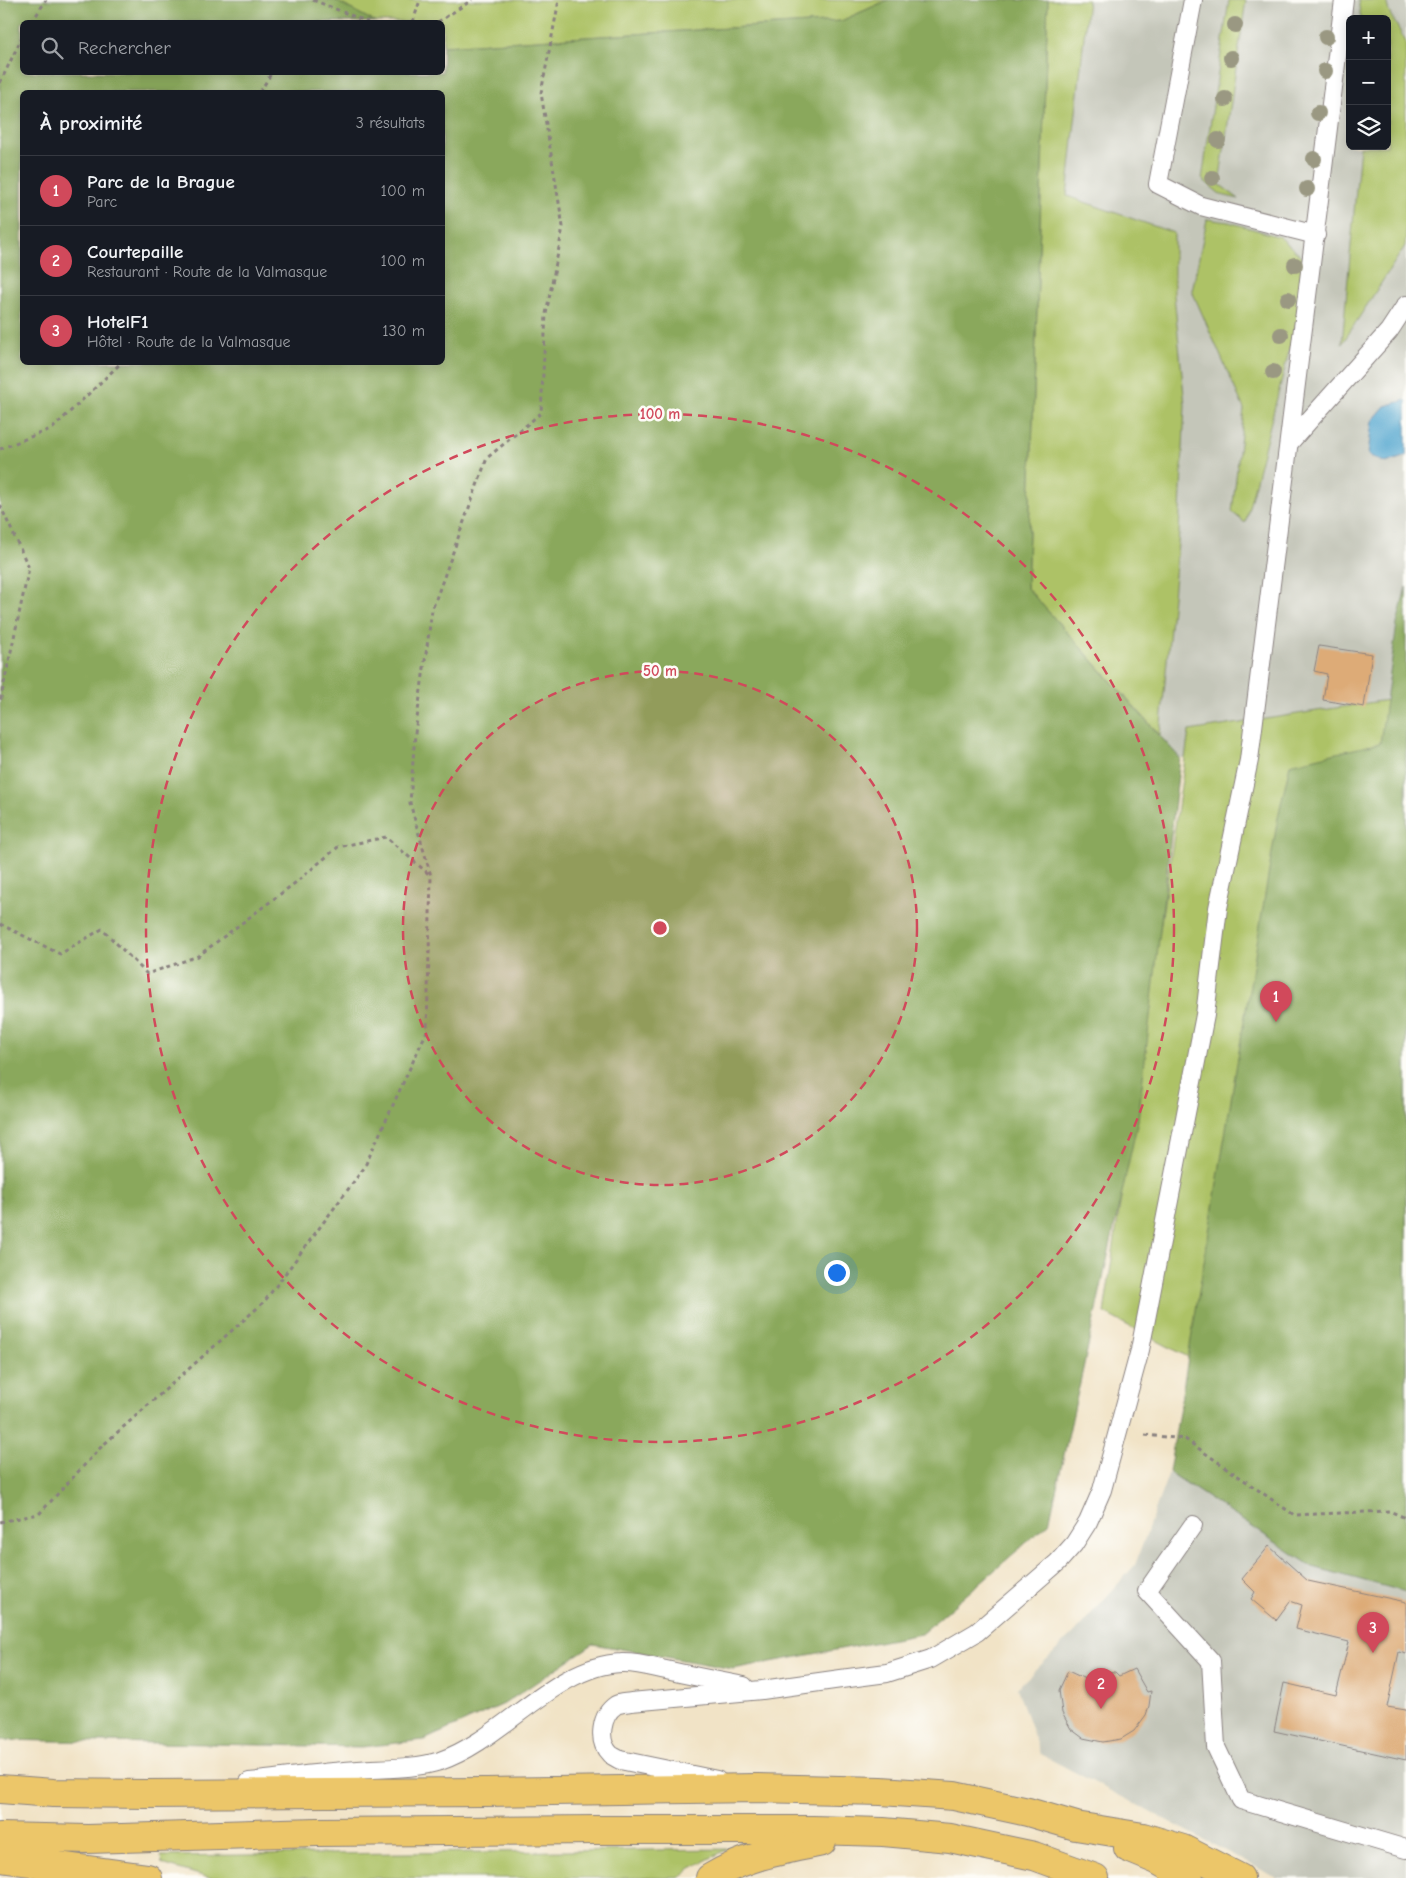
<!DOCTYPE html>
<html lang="fr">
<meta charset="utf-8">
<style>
:root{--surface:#171b24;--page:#242831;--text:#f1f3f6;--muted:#9ea1a6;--line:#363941;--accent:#d1495b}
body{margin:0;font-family:"Comic Neue",sans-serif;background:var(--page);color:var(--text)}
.controls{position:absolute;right:15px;top:15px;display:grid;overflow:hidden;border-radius:8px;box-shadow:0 2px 12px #0003}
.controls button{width:45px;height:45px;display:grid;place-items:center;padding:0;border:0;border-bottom:1px solid var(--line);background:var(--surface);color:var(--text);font:25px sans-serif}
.you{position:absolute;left:836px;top:1272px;width:18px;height:18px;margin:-12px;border:4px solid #fff;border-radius:50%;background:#1a73e8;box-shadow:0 0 0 8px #1a73e833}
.badge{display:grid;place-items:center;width:32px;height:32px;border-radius:50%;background:var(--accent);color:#fff;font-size:16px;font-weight:700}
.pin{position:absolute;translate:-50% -41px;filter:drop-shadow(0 1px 2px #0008)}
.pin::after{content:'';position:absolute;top:26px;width:18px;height:15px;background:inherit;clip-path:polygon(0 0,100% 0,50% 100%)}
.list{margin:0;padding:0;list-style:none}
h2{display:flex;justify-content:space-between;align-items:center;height:65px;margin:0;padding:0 20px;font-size:21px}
h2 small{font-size:16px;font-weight:400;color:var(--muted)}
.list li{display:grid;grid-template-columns:32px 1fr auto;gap:15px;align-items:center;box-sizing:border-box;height:70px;padding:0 20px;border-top:1px solid var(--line)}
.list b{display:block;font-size:19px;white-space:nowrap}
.list p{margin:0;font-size:16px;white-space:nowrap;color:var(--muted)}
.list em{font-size:16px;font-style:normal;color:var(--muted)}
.icon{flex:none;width:28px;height:28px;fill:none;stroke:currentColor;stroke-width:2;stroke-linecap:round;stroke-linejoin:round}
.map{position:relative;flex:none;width:1406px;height:1878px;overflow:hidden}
.search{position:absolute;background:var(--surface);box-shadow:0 2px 12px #0003;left:20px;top:20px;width:425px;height:55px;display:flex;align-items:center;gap:12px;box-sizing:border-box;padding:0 18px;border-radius:8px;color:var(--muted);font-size:19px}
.panel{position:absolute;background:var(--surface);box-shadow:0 2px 12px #0003;left:20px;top:90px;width:425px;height:275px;border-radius:8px}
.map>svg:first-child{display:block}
</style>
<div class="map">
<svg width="1406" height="1878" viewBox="0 0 1406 1878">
<rect width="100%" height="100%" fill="#fdfcf7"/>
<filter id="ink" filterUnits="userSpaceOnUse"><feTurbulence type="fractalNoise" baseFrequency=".02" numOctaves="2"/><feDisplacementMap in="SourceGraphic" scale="10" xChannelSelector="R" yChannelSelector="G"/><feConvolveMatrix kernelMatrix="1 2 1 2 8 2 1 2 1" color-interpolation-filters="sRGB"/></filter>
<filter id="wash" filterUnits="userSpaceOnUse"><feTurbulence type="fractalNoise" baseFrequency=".0096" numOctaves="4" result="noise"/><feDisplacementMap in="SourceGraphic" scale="20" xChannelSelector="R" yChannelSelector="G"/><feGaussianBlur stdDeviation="1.12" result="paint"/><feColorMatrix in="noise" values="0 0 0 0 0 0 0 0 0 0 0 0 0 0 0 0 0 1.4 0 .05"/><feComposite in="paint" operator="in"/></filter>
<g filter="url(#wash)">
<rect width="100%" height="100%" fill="#f1e3c6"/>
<g fill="#c4c6b9" fill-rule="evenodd">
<path d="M1088 0H1406V587L1397 624 1380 743 1290 764 1180 758 1160 735 1179 533 1174 233 1067 196ZM1350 19H1387V146H1350Z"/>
<polygon points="1169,1472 1313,1567 1406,1592 1406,1878 1277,1878 1040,1754 1017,1688 1074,1633 1135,1565"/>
</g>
<g fill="#adc266" stroke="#687250">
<polygon points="334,0 888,0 841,21 443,46 442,22 375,22"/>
<polygon points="1048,0 1088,0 1067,196 1174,233 1174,294 1185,405 1179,533 1160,735 1027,588"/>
<polygon points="1229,0 1246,0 1219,184 1239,199 1221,195 1202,179"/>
<polygon points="1358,0 1386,0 1389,12 1406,42 1406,240 1405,246 1342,344 1360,146 1387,146 1387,19 1361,19"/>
<polygon points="1207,219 1229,222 1280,237 1303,258 1297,320 1245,523 1232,512 1244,409 1192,291"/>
<polygon points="1406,697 1406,1471 1104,1313 1189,731"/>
<polygon points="728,1849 691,1868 679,1878 210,1878 162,1864 161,1856"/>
</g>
<g fill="#8aa85b" stroke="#56654b" fill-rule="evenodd">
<path d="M0 0H334L375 22H22V72H442L443 46 841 21 888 0H1048L1027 588 1180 758 1138 1120 1049 1523 921 1634 733 1669 593 1644 504 1704 424 1740 362 1747 0 1740ZM22 92H442V362H22Z"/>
<polygon points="1406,587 1406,1592 1313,1567 1169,1472 1278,817 1290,764 1380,743 1397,624"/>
</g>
<polygon fill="#55a7d0" stroke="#3c6486" points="1406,400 1406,456 1386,463 1368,455 1372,421 1385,406"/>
<g id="blocks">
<g fill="#ddab77">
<polygon points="1319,646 1372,654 1364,707 1323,700 1327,674 1314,671"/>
<polygon points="1269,1546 1308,1581 1406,1602 1406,1654 1399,1652 1387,1707 1406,1710 1406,1760 1274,1731 1284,1683 1336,1695 1349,1642 1296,1629 1302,1605 1290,1601 1276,1620 1251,1599 1255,1592 1242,1579"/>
<polygon points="1134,1669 1147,1692 1151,1691 1149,1706 1146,1715 1134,1731 1121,1739 1103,1742 1083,1738 1071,1729 1062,1713 1059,1690 1068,1671 1085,1679 1099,1671 1115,1672 1119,1676"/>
</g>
</g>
</g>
<g filter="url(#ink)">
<use href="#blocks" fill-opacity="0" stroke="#8a8280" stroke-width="1"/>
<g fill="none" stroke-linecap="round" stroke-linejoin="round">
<defs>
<g id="lane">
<polyline points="1193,0 1158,184 1201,206 1316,235"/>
<polyline points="1289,443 1389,331 1406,305"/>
<polyline points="1193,1525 1147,1591 1211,1661 1216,1747 1241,1800 1406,1849"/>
<path d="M717 1780 620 1760C617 1758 612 1756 610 1754 597 1741 601 1715 616 1705 620 1703 626 1703 631 1702L762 1690 841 1679 887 1673 931 1659 977 1632 1058 1562 1074 1544 1088 1522 1102 1490 1140 1350 1205 1015 1218 908 1249 760 1344 0"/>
<path d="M249 1782C285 1778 321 1772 358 1770 385 1768 414 1769 440 1761 502 1740 556 1665 621 1663 636 1662 652 1667 666 1670 692 1676 718 1681 744 1686"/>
</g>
<g id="primary">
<polyline points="0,1789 53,1793 146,1794 486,1792 757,1788 881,1791 954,1796 1028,1812 1076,1826 1143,1837 1183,1849 1240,1878"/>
<polyline points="0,1837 88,1839 317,1832 598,1830 813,1830 883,1832 950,1838 1034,1856 1095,1878"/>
<polyline points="1128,1848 1157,1860 1189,1878"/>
<polyline points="0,1858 148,1878"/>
<path d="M710 1878C746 1856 782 1850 822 1842"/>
</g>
</defs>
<use href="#lane" stroke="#8a8280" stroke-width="20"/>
<use href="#primary" stroke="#8a8280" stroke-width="30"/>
<g stroke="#8a8280" stroke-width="3" stroke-dasharray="4 4" stroke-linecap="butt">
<polyline points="313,0 368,22"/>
<polyline points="32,22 46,0"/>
<polyline points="355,22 362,20"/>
<polyline points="413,22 420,0"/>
<polyline points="438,22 472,0"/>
<polyline points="0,83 22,37"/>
<polyline points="260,92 272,72"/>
<polyline points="0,449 53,428 122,362"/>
<polyline points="0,505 29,568 0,702"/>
<polyline points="0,924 60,954 102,929 147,974 198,956 295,883 338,847 386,837 431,876"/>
<polyline points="1145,1435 1185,1439 1294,1515 1389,1511 1406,1518"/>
<polyline points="0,1522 39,1514 102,1446 264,1302 364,1168 427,1031 431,876 410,803 415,733 432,610 487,458 541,413 546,314 563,227 541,93 559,0"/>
</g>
<use href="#lane" stroke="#fff" stroke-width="18"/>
<use href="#primary" stroke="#ecc669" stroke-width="28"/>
</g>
<g fill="#9a9882">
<circle cx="1235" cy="25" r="8"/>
<circle cx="1326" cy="37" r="8"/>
<circle cx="1231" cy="58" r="8"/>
<circle cx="1325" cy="71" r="8"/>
<circle cx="1225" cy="99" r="8"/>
<circle cx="1318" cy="113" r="8"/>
<circle cx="1218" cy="140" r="8"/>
<circle cx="1314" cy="159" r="8"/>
<circle cx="1212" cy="178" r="8"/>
<circle cx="1307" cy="189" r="8"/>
<circle cx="1295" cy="265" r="8"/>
<circle cx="1288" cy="299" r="8"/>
<circle cx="1281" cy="335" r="8"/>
<circle cx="1273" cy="372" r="8"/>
</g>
</g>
<circle cx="660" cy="928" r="257" fill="#d1495b" fill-opacity=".12"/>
<g fill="none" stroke="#d1495b" stroke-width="2.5" stroke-dasharray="9 6">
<circle cx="660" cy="928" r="257"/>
<circle cx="660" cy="928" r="514"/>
</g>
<circle cx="660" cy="928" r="8" fill="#d1495b" stroke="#fdfcf7" stroke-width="2.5"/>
<g font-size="15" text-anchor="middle" font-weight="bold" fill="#d1495b" stroke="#fdfcf7" stroke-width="5" stroke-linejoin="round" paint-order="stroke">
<text x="660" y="419">100 m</text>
<text x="660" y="676">50 m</text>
</g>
</svg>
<div class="controls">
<button>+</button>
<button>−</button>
<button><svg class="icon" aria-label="layers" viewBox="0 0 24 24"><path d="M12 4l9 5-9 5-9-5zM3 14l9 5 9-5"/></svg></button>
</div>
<div class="you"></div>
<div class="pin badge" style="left:1276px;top:1022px">1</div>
<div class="pin badge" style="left:1101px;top:1709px">2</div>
<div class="pin badge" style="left:1373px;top:1653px">3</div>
<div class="search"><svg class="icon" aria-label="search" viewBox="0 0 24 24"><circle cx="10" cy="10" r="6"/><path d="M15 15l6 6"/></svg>Rechercher</div>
<section class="panel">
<h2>À proximité<small>3 résultats</small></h2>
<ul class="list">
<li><span class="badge">1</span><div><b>Parc de la Brague</b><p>Parc</p></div><em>100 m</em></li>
<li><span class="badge">2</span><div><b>Courtepaille</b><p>Restaurant · Route de la Valmasque</p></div><em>100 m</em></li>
<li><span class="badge">3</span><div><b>HotelF1</b><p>Hôtel · Route de la Valmasque</p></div><em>130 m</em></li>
</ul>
</section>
</div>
